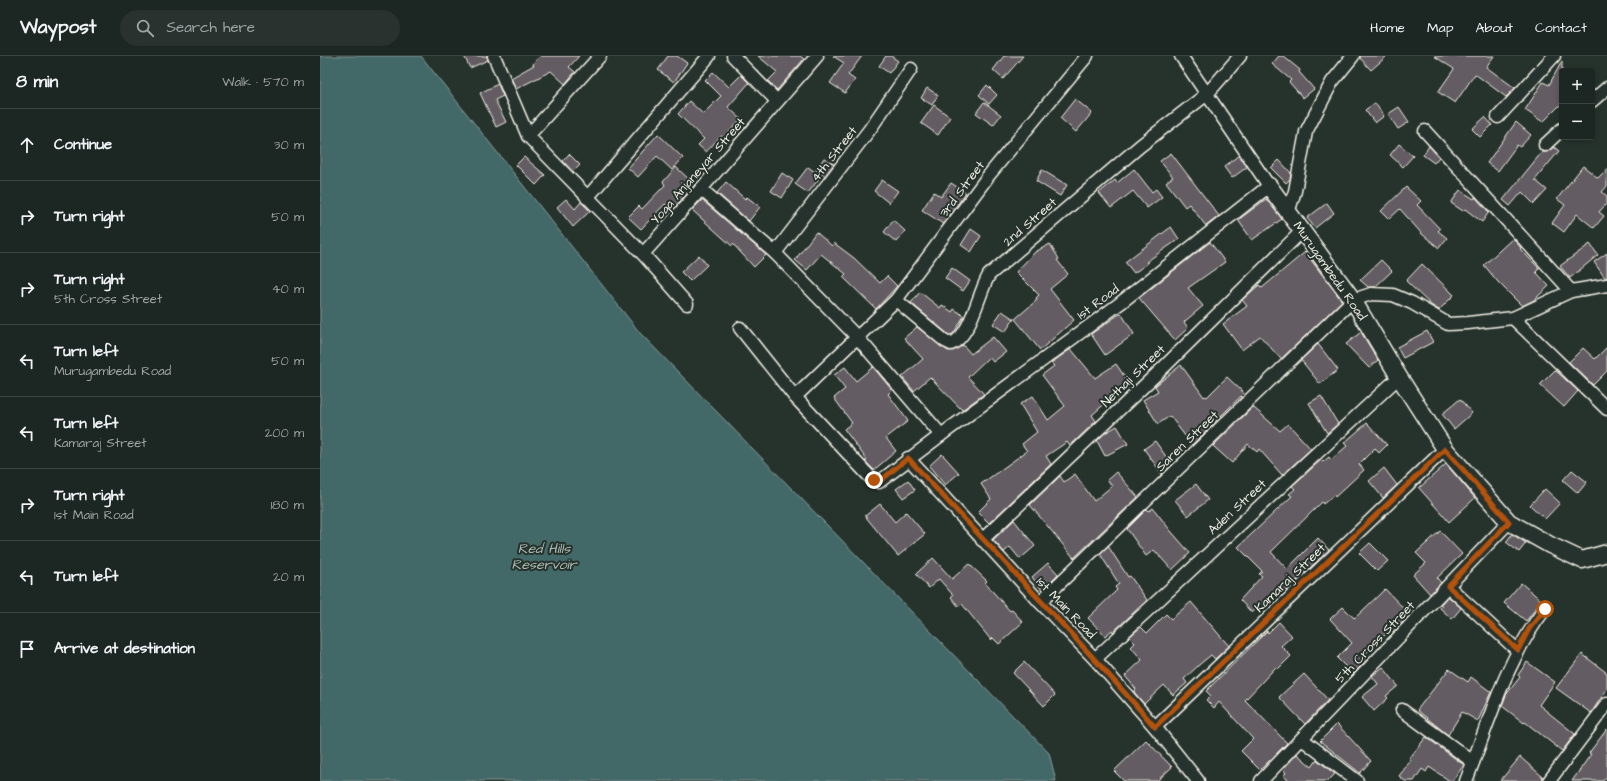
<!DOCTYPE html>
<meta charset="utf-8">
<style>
:root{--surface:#1c2622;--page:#29322f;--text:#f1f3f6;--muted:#a0a5a5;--line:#3a4340}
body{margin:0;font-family:"Architects Daughter",sans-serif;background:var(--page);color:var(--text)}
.controls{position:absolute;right:12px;top:12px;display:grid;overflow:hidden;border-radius:4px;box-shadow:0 2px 6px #0003}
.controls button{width:36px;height:36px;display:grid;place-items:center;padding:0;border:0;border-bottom:1px solid var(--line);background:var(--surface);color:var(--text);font:20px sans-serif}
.stop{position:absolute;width:12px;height:12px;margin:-9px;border:3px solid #b45309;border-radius:50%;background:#fff}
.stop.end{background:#b45309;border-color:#fff;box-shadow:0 1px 4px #0008}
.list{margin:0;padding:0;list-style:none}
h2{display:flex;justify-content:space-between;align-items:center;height:52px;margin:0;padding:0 16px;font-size:17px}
h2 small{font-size:13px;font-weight:400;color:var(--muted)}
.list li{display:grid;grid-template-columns:26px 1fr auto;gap:12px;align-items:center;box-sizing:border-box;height:72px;padding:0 16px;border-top:1px solid var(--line)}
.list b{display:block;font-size:15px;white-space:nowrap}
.list p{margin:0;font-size:13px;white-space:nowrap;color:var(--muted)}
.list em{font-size:13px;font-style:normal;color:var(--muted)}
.icon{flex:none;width:22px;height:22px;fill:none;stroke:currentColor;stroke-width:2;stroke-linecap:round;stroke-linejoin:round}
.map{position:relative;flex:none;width:1287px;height:725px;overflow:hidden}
header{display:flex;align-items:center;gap:24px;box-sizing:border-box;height:56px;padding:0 20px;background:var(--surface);border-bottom:1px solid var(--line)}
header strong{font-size:19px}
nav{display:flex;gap:22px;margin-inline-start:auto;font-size:14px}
.search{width:280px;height:36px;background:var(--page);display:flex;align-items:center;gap:10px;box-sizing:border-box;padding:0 14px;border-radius:22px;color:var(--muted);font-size:15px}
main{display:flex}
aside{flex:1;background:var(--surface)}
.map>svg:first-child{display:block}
</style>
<header>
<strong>Waypost</strong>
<div class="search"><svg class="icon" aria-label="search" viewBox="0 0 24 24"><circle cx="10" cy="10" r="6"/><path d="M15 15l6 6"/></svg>Search here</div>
<nav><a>Home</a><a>Map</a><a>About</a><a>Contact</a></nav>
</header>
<main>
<aside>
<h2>8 min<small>Walk · 570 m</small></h2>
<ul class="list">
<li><svg class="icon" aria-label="ahead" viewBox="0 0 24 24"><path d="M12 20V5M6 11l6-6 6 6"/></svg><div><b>Continue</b></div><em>30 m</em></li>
<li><svg class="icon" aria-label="right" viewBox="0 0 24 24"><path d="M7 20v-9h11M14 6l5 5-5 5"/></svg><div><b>Turn right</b></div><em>50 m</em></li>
<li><svg class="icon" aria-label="right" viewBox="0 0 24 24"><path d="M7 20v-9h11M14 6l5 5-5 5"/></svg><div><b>Turn right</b><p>5th Cross Street</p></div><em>40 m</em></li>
<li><svg class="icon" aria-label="left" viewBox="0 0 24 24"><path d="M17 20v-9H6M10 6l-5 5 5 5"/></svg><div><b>Turn left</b><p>Murugambedu Road</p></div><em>50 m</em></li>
<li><svg class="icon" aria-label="left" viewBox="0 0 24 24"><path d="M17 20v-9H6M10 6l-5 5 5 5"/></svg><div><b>Turn left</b><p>Kamaraj Street</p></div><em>200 m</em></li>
<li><svg class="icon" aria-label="right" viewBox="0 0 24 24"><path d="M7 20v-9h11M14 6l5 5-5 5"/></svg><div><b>Turn right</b><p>1st Main Road</p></div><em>180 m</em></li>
<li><svg class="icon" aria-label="left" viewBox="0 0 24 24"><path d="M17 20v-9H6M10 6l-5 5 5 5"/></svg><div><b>Turn left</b></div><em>20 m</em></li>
<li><svg class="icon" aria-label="arrive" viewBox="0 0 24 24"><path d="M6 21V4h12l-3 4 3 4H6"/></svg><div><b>Arrive at destination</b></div></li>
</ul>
</aside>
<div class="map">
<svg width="1287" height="725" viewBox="0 0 1287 725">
<rect width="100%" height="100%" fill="#26332d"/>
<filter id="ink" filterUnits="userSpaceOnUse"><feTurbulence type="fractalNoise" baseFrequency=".025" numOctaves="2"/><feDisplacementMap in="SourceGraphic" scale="8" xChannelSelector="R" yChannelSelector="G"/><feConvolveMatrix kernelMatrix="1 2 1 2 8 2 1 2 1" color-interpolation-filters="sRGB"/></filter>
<g filter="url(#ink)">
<polygon fill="#436768" stroke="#8a9e9b" points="0,0 101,0 320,277 729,697 736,725 0,725"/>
<g fill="#635b62" stroke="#f4f1e8">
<polygon points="144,0 167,0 168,4 150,12"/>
<polygon points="221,0 259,0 249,11 255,16 245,28 231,15 196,33 191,22 214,9 213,7"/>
<polygon points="348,0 357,0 367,7 354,26 338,14"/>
<polygon points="438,0 480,0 484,3 457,34 448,25 457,16"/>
<polygon points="513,0 542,0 528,19 535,24 525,37 510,27 524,7"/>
<polygon points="566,0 571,0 578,5 569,17 559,10"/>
<polygon points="684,0 703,0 683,23 673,14"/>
<polygon points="959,0 963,0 980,14 979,16 994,33 983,42 969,26 971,24 952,8"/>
<polygon points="1040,0 1067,0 1051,14 1040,2"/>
<polygon points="1114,0 1174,0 1166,11 1195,32 1186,41 1155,18 1135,47 1118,36 1134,13"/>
<polygon points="1242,5 1242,47 1223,66 1205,54 1223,26 1229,29"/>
<polygon points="393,16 409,31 421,19 429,27 408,51 421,63 404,82 401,80 386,96 378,89 384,83 358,58 369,45 383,58 401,40 385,24"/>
<polygon points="178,28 183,40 175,44 186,66 176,71 160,37"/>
<polygon points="667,29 677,39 669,48 659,39"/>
<polygon points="607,32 618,39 612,49 601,42"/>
<polygon points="755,43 772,57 756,76 740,62"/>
<polygon points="664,46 681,59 673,69 656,57"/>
<polygon points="1055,47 1064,60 1055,67 1045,54"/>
<polygon points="614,49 630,61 618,79 601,67"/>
<polygon points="1079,51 1089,66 1078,73 1068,58"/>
<polygon points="1165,61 1172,69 1160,81 1152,73"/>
<polygon points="1196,66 1211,79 1200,91 1197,89 1178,115 1167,107"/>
<polygon points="338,78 363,102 352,114 337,100 318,121 308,112"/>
<polygon points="1079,88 1093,100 1083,111 1070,99"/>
<polygon points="1109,90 1119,101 1114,107 1103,99"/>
<polygon points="1234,91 1239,95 1215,124 1227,134 1214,148 1202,136 1190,150 1183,144 1222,96 1227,96"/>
<polygon points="851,97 899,160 886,170 869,148 865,151 846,126 853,121 840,105"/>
<polygon points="249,98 260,109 253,116 243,105"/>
<polygon points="919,99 927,111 912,122 904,111"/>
<polygon points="204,101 225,119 216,129 196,109"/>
<polygon points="504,102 514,108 505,120 496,114"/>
<polygon points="959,104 971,117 970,123 966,127 951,112"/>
<polygon points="1263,110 1278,122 1287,113 1287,130 1282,136 1287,140 1287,147 1279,156 1284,160 1274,172 1257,158 1244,176 1232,167 1245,149 1237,143"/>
<polygon points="356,111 375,129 352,154 345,148 321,173 308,161 319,150 322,153 345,129 343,126"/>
<polygon points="488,111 501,120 488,137 475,128"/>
<polygon points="814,113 832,136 836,133 842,141 827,152 813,135 791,152 779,137 795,124 797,127"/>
<polygon points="722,114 747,129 740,140 716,125"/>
<polygon points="462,117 473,124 462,142 451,135"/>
<polygon points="562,124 578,135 569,147 554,135"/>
<polygon points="406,126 425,143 427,141 440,151 429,165 397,137"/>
<polygon points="631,127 646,137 623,168 602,154 614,136 621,141"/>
<polygon points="1086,131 1101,145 1097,149 1120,173 1118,175 1127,182 1119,192 1102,178 1080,153 1069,163 1061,155"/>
<polygon points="1140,134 1154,143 1155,141 1169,156 1162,166 1145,153 1143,155 1131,147"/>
<polygon points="246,143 255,153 261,146 270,155 253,171 237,151"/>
<polygon points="946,143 962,163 932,184 918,164"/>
<polygon points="382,144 446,199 434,211 413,188 412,190 372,154"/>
<polygon points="1007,147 1014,157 995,172 987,162"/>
<polygon points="573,164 585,175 576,186 564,176"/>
<polygon points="851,171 859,183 826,206 828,207 814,217 805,206"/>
<polygon points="651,173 661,180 651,196 641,189"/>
<polygon points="496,176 512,190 514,187 534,202 560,227 567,220 577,230 556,253 523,221 526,218 501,198 487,214 475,204"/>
<polygon points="1193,182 1201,192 1200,193 1219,212 1216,216 1229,230 1214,244 1202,250 1178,226 1164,209"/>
<polygon points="890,186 905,206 868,232 883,250 864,266 868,272 855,284 819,242"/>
<polygon points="730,188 739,203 737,204 748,218 730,233 754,264 720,294 695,263 717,244 716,242 719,239 696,216 715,196"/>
<polygon points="1270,188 1278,199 1250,222 1240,210"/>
<polygon points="985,196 1022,245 961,303 940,280 922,294 903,268 927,250 922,244 931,236 939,229 942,232"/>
<polygon points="1287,197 1287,222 1285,222 1274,206"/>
<polygon points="379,199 387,209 370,225 361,216"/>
<polygon points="1061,204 1072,215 1055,231 1048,231 1040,224"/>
<polygon points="1102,208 1134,239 1119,254 1111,249 1086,225"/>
<polygon points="632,212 650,225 643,235 625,222"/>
<polygon points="600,236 620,252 622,249 632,256 634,253 644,260 633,278 629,279 591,247"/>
<polygon points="682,255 694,263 685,276 673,268"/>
<polygon points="801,257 814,278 785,299 771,278"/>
<polygon points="597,271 628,295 635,294 643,289 651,298 673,281 686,296 673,306 669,301 648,321 664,338 642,354 610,321 594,335 582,321 603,303 584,282"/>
<polygon points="1107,275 1113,286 1083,302 1077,291"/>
<polygon points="1041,276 1058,304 1049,312 1026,288"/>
<polygon points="998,288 1018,314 1000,328 981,304"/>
<polygon points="1287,291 1287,315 1273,329 1249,306 1263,292 1275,303"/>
<polygon points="751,293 775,322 796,308 811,330 789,344 772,359 776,365 750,390 747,386 726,400 731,408 669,467 658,456 671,443 661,428 707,395 702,388 717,376 700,348 713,340 728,364 745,350 722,319 734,310 731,307"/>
<polygon points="861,309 884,341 885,340 887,341 907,321 924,337 872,389 850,360 838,368 823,344 838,335 835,330"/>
<polygon points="525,311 536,325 553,311 572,334 568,338 588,365 566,382 576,395 554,414 545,405 547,404 524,373 532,367 514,342 525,333 514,319"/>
<polygon points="1235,314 1258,335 1244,351 1220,329"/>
<polygon points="1001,340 1018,368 1007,377 989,347"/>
<polygon points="1140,343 1152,357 1134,373 1122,358"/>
<polygon points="933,351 960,375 968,368 991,393 962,419 939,393 937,396 928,388 912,407 893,390"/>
<polygon points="1047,367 1067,389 1059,397 1055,392 1039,408 1044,414 1015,441 1014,439 1003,448 1002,446 951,496 967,513 998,482 1009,494 960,540 959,538 949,548 945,544 932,557 920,544 942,520 939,518 942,515 918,491 972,440 969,438 975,433 972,430 1001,404 1003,406 1009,401 1011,404 1027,390 1024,387"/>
<polygon points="797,370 808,388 785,400 777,385 785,377"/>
<polygon points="835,385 852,409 842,418 824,393"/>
<polygon points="622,398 639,417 625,429 609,410"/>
<polygon points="1126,408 1155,442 1129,466 1099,432"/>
<polygon points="1064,412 1077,429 1063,442 1049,425"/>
<polygon points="1252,414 1267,426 1258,437 1243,424"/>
<polygon points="796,416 818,441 754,502 710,449 740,420 744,426 755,418 774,445 792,430 787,424"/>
<polygon points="588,424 595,434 583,442 576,433"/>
<polygon points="876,428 888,444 868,460 855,444"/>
<polygon points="1225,433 1240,447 1225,463 1210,449"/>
<polygon points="560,448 575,466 586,456 605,478 578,500 545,460"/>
<polygon points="833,452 850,474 870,497 852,514 834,494 826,500 807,473 827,453 829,455"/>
<polygon points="694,464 715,490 700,503 690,491 684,496 673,484"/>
<polygon points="1120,475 1142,498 1117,522 1121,527 1110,538 1093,519 1106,507 1096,497"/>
<polygon points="1192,478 1206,487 1199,496 1186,486"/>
<polygon points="1050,487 1068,505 1057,515 1039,497"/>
<polygon points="788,490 808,521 810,520 827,544 793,576 792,574 785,580 768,562 797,534 795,531 799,528 780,498"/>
<polygon points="613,502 632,523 649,508 667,525 665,527 690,555 692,554 703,566 679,588 673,582 671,584 642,548 639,551 631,541 633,539 619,523 609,532 596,518"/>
<polygon points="728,507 738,518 722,534 712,521"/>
<polygon points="1201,527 1222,545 1206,565 1184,547"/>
<polygon points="1065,533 1090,559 1073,576 1070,574 1044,599 1048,603 1033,618 1017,602 1032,587 1010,563 1023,551 1034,562 1037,560"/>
<polygon points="1128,540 1141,552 1132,563 1120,552 1122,550 1120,549"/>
<polygon points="871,546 909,590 895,603 891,599 880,608 864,623 867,627 853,639 844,629 824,648 814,636 816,633 805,620 822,604 811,591 815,587 809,581 821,571 827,577 846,558 851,563"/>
<polygon points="959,566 972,580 961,590 971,600 958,613 956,611 925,644 967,687 940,714 921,695 933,683 899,646 894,652 886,644 891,640 886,635 947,575 948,577"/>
<polygon points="1262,598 1287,617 1287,633 1271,657 1236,632"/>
<polygon points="704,606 735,639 724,650 693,617"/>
<polygon points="1207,606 1235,626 1219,649 1255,678 1242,695 1205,666 1204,667 1182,650 1186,639 1200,621 1198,619"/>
<polygon points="1063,611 1078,630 1066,640 1068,642 1054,655 1042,641 1058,628 1052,620"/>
<polygon points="1129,613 1148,626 1151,621 1171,636 1158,665 1142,656 1128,679 1097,654"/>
<polygon points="984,618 1008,644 985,668 959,641"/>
<polygon points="1017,668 1051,705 1040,717 1000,685"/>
<polygon points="1287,673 1287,720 1283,725 1252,725 1271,698 1269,697"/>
<polygon points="1106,681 1144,709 1132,725 1130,725 1109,711 1106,716 1102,713 1094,725 1085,725 1079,720 1091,704 1089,703"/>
<polygon points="826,684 852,711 837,725 804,725 794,715"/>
<polygon points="977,698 992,711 997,704 1015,718 1008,725 970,725 963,720 966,717 963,713"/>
<polygon points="1200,701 1223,721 1222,725 1180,725"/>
</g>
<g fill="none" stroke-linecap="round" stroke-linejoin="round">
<defs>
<g id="minor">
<polyline points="174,0 208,80 280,0"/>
<polyline points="413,0 457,45"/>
<polyline points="1272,45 1287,32"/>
<polyline points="1178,61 1234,0"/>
<polyline points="1105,75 1251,235"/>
<polyline points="208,80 323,198"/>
<polyline points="1225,89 1242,73"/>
<polyline points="381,133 455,197 538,282 621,379 559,426 551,422 475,341 576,244 669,119 767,0"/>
<polyline points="267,142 389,0"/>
<polyline points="968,157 975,135 986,76 1012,26 1033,0"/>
<polyline points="455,197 550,73 591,13"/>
<path d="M576 244 625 285 631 288C651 280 658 238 669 219L820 90 887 38 920 0"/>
<polyline points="367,248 323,198 381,133 497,0"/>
<polyline points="1193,262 1287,353"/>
<polyline points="420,272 475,341"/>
<polyline points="621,379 799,248 949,130 861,0"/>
<polyline points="588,402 720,546 775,603 835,671 878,725"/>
<polyline points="662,484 846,309 982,175"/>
<polyline points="1128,530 1197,594"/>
<polyline points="720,546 1033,244 1051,238 1073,239 1092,247 1128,268 1148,267 1193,262 1251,235 1287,229"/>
<polyline points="775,603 1079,321"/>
<polyline points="1082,654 1153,706"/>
<polyline points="835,671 1125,393"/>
<polyline points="982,683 1037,725"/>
<polyline points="941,725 1189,466"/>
<path d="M1146 725C1169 666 1186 603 1225 553"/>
<polyline points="1229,725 1287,648"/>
</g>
<polyline id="tertiary" points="949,130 1033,244 1079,321 1125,393 1189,466 1230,489 1262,504 1287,497"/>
</defs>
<use href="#minor" stroke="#f4f1e8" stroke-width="15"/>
<use href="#tertiary" stroke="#f4f1e8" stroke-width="19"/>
<use href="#minor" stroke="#26332d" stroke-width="12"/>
<use href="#tertiary" stroke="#26332d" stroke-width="16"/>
</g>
</g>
<g fill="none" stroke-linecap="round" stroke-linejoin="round" filter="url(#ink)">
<path stroke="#b45309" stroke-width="5" d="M554 424 559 426 588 402C670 492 755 579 835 671L1125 393 1189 466 1128 530 1198 594 1209 573 1225 553"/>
</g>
<g text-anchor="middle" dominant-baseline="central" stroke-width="4" stroke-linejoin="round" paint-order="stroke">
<g font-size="13" fill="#f4f1e8" stroke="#26332d">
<text transform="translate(514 98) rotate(-52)">4th Street</text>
<text transform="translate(378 115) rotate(-49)">Yoga Anjaneyar Street</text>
<text transform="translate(642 133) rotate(-53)">3rd Street</text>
<text transform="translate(710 166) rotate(-41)">2nd Street</text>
<text transform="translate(1010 215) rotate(55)">Murugambedu Road</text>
<text transform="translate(778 246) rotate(-37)">1st Road</text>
<text transform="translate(813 320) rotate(-44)">Nethaji Street</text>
<text transform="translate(867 385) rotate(-44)">Saren Street</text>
<text transform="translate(917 451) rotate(-43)">Aden Street</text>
<text transform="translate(970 522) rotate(-44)">Kamaraj Street</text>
<text transform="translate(746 552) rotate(46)">1st Main Road</text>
<text transform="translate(1055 586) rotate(-46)">5th Cross Street</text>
</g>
<g font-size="14" font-style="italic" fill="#adbab5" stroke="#26332d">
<text x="224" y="493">Red Hills<tspan x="224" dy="16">Reservoir</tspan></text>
</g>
</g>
</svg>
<div class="controls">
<button>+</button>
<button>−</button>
</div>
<div class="stop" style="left:1225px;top:553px"></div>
<div class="stop end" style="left:554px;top:424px"></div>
</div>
</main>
